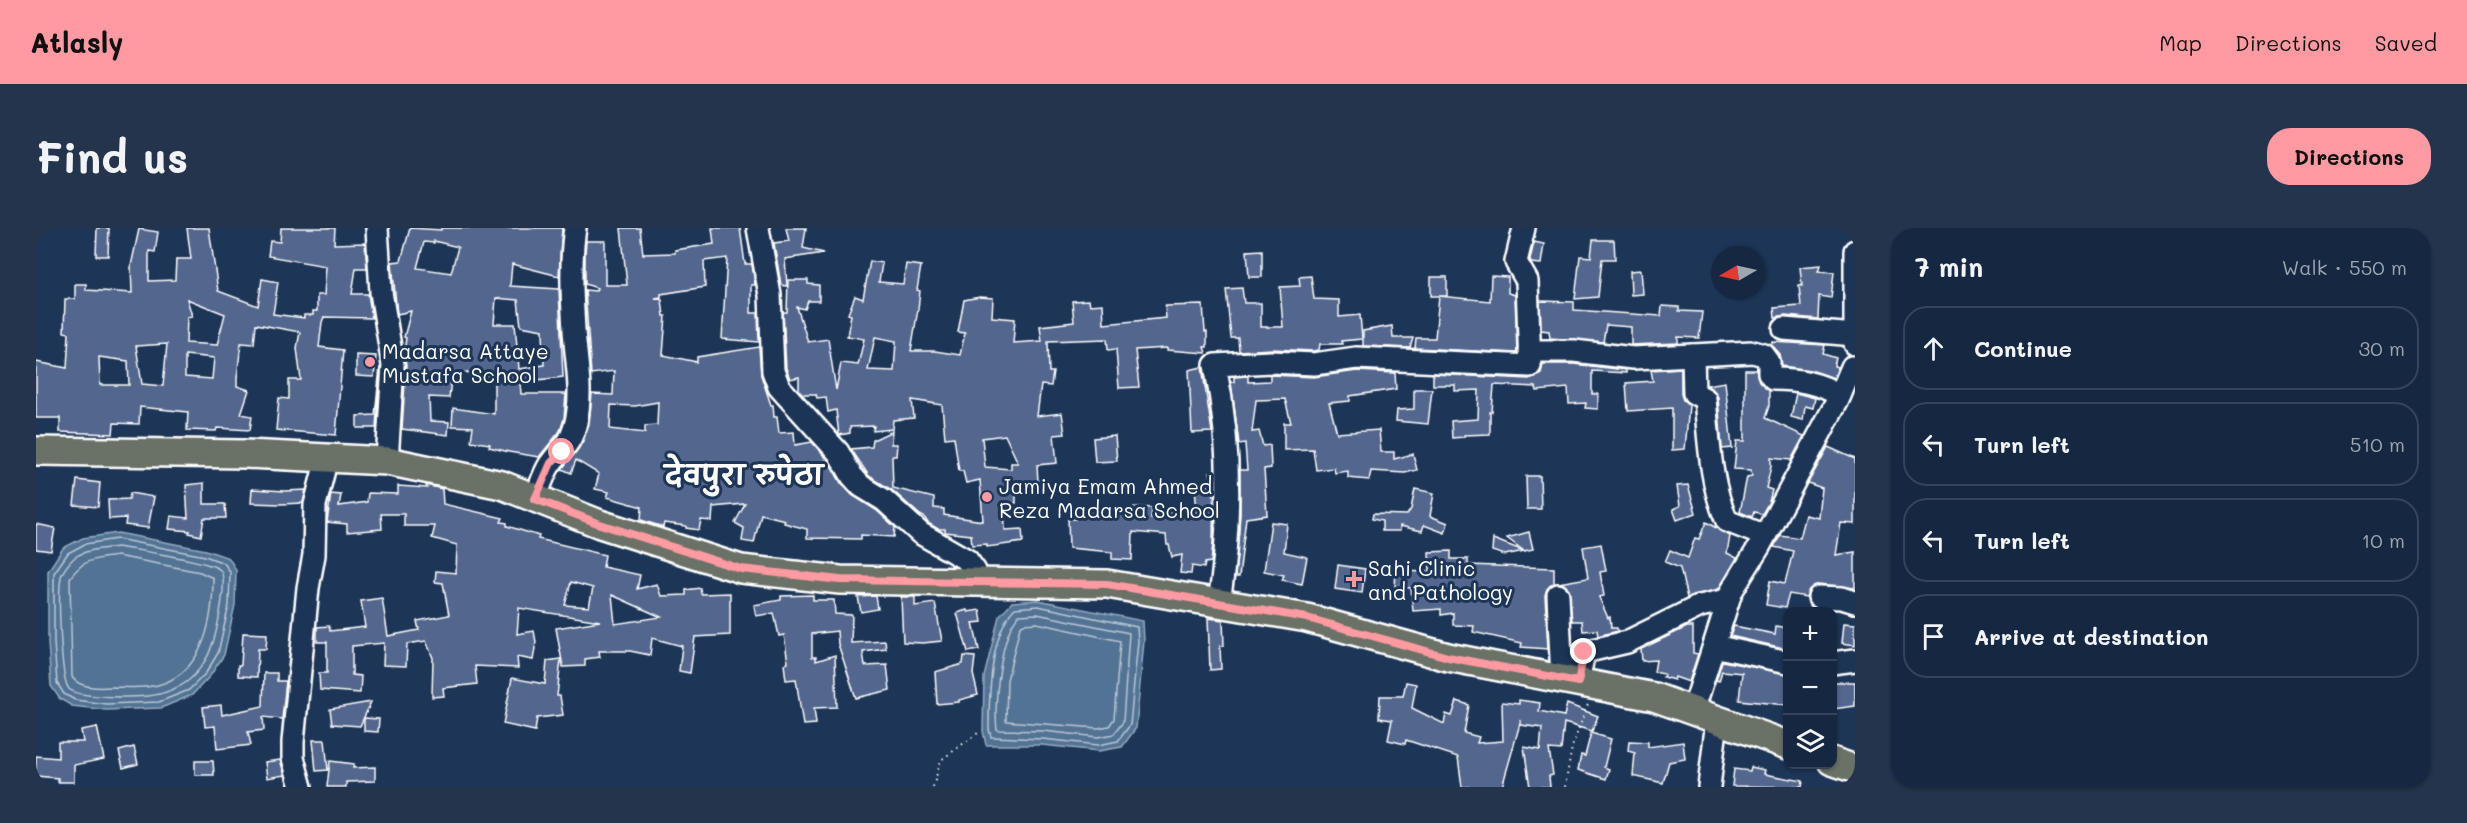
<!DOCTYPE html>
<meta charset="utf-8">
<style>
:root{--surface:#162841;--page:#23344c;--text:#f1f3f6;--muted:#9ea6b1;--line:#35445a;--accent:#ff9aa2}
body{margin:0;font-family:Mali,"Playpen Sans Deva",sans-serif;background:var(--page);color:var(--text)}
.controls{position:absolute;right:18px;bottom:18px;display:grid;overflow:hidden;border-radius:12px;box-shadow:0 2px 4px #0004}
.controls button{width:54px;height:54px;display:grid;place-items:center;padding:0;border:0;border-bottom:2px solid var(--line);background:var(--surface);color:var(--text);font:30px sans-serif}
.compass{position:absolute;left:1675px;top:18px;width:54px;height:54px;border-radius:50%;background:var(--surface);box-shadow:0 2px 4px #0004;rotate:261deg}
.stop{position:absolute;width:18px;height:18px;margin:-14px;border:4px solid #ff9aa2;border-radius:50%;background:#fff}
.stop.end{background:#ff9aa2;border-color:#fff;box-shadow:0 2px 6px #0008}
.list{margin:0;padding:0;list-style:none}
h2{display:flex;justify-content:space-between;align-items:center;height:78px;margin:0;padding:0 24px;font-size:26px}
h2 small{font-size:20px;font-weight:400;color:var(--muted)}
.list li{display:grid;grid-template-columns:39px 1fr auto;gap:18px;align-items:center;box-sizing:border-box;height:84px;margin:0 12px 12px;padding:0 12px;border:2px solid var(--line);border-radius:24px}
.list b{display:block;font-size:22px;white-space:nowrap}
.list em{font-size:20px;font-style:normal;color:var(--muted)}
.icon{flex:none;width:33px;height:33px;fill:none;stroke:currentColor;stroke-width:2;stroke-linecap:round;stroke-linejoin:round}
.map{position:relative;flex:none;width:1819px;height:559px;overflow:hidden;border-radius:24px}
header{display:flex;align-items:center;gap:36px;box-sizing:border-box;height:84px;padding:0 30px;background:var(--accent);color:#111}
header strong{font-size:28px}
nav{display:flex;gap:33px;margin-inline-start:auto;font-size:21px}
.intro{display:flex;align-items:center;justify-content:space-between;box-sizing:border-box;height:144px;padding:0 36px}
h1{margin:0;font-size:42px}
.button{padding:15px 27px;border-radius:24px;background:var(--accent);color:#111;font-size:21px;font-weight:700}
main{display:flex;gap:36px;padding:0 36px}
aside{flex:1;background:var(--surface);border-radius:24px;box-shadow:0 2px 4px #0004}
.map>svg:first-child{display:block}
</style>
<header>
<strong>Atlasly</strong>
<nav><a>Map</a><a>Directions</a><a>Saved</a></nav>
</header>
<div class="intro"><h1>Find us</h1><a class="button">Directions</a></div>
<main>
<div class="map">
<svg width="1819" height="559" viewBox="0 0 1819 559">
<rect width="100%" height="100%" fill="#1d3557"/>
<filter id="ink" filterUnits="userSpaceOnUse"><feTurbulence type="fractalNoise" baseFrequency=".0167" numOctaves="2"/><feDisplacementMap in="SourceGraphic" scale="12" xChannelSelector="R" yChannelSelector="G"/><feConvolveMatrix kernelMatrix="1 2 1 2 8 2 1 2 1" color-interpolation-filters="sRGB"/></filter>
<g filter="url(#ink)">
<g fill="#527395" stroke="#97abbf" stroke-width="1.5">
<polygon points="82,305 170,322 193,330 200,342 199,377 188,427 174,448 156,467 125,480 70,482 36,478 24,471 15,458 12,415 12,343 27,320 47,310"/>
<polygon points="1002,372 1107,393 1108,413 1100,500 1086,519 1063,523 1006,517 950,517 947,503 948,449 963,388 976,374"/>
</g>
<g fill="none" stroke-linecap="round" stroke-linejoin="round">
<g stroke="#bac7d5" stroke-width="1.5">
<polygon points="81,311 169,328 188,335 194,344 193,377 182,425 170,445 153,462 123,474 70,476 39,472 28,466 21,455 18,415 18,345 32,325 49,316"/>
<path d="M81 319C100 322 171 332 183 341 194 348 180 408 175 420 171 433 157 452 144 458 137 461 130 465 123 466 108 470 44 471 33 461 24 451 22 364 25 349 26 344 33 334 38 330 50 321 67 321 81 319Z"/>
<path d="M81 328 164 344 177 350C177 392 168 444 122 457 108 461 89 459 75 459 63 460 43 460 36 449L34 350C48 330 59 331 81 328Z"/>
<path d="M1002 378 1101 399 1102 413 1094 497 1082 513 1062 517 1007 511 955 509 953 501C953 468 954 404 979 380Z"/>
<path d="M1001 386 1093 405 1087 494 1078 506 1062 509 1007 503 961 502C958 476 964 406 983 387Z"/>
<polygon points="1001,395 1084,413 1078,491 1073,498 1062,500 970,493 971,452 984,399 987,396"/>
</g>
</g>
<g fill="#53668e" stroke="#fff" stroke-width="1.5" fill-rule="evenodd">
<polygon points="61,0 73,0 72,28 60,28"/>
<path d="M151 0H173L182 63 222 78 226 51 242 54 237 86 268 90V87H277V83H281V67H288L290 38 232 28 234 13 244 14 245 0H299L298 16 329 15 331 40H320L316 66H332L336 90 288 89 286 94 283 119 307 122 300 207 240 202 243 170 253 171V152H265L261 120 264 104 220 96 218 116 205 115 201 150V158L213 162 205 186 216 188 214 202 181 200 180 203 151 202 152 184 104 179 103 196 78 195 77 206 24 204V190H0V134L31 140 33 105 28 104 29 71H39V56H50V62L96 65 95 38 103 1 122 4 119 24 113 23V53L139 52 140 31H155ZM151 71 189 86 181 117 150 115 151 89 156 88ZM131 116 127 158 106 156 100 118ZM149 127 178 130 176 151 149 149ZM63 129 92 133 93 157H64Z"/>
<path d="M374 0 405 2V0H526L523 48 476 36 474 58 523 61 527 149 484 154 485 166H530L528 191 524 203 503 229 473 224 453 219 454 216 435 213 437 199 416 198 417 180 458 186V148L416 143 413 170 393 169 394 193 413 194 412 207 366 201 370 138 368 124 370 110 368 109 375 83 361 86 356 34 365 33ZM398 13 422 19 415 45 381 40 388 14 398 15ZM460 70 482 72 485 98 507 102 508 137 483 141 479 96H458Z"/>
<path d="M585 0H604L607 26 639 25V22L678 16 676 0H704L709 36H716L719 57H715V85H722L723 114 686 111 691 30 668 33 669 59 625 66V69L619 70 626 72 628 88H630L627 127 661 134V129L723 119 725 147 735 177H737L738 189H741L743 205 758 204 759 217 776 214 788 228 789 233 792 232 805 255 816 267 840 282 859 299 858 309 825 307V311L771 310V301L748 295 749 292 725 286 718 315 706 313 708 300 699 295 709 276 677 279 676 293 665 292 663 302 650 300V298L628 295 627 299 605 292 606 279 571 269 573 264 559 261 563 246 540 232 535 245 526 241 547 213 553 196 556 166 577 167 578 143 555 146 549 62 560 63 561 60 549 56V26L550 13H569V57H591ZM622 174 621 197 609 198V205L574 201 575 177 599 178Z"/>
<polygon points="750,0 770,0 767,20 788,25 749,31 751,58 745,57 738,15 753,13"/>
<polygon points="1557,12 1578,12 1579,31 1566,31 1562,69 1539,71 1544,28 1555,29"/>
<polygon points="1498,14 1508,16 1505,36 1495,35 1494,32"/>
<polygon points="1226,22 1226,49 1213,49 1211,23"/>
<path d="M834 33 846 35 843 54 867 56 870 36 885 38 881 62 884 63 882 81 875 123H899L924 127 929 105 922 104 928 72 944 69 957 70 956 89 979 91 977 115 1006 113 1004 98 1038 94 1036 73 1053 72 1054 77 1067 76 1068 96 1130 90 1129 78 1167 77 1169 104H1171V119H1168L1170 125 1131 122V120L1099 122 1103 159 1083 160 1080 121 1072 122 1071 111 1012 113 1013 144H1017L1015 158 1005 157 1001 188 1026 185 1029 206 1018 207 1021 235 1001 237 1002 254 980 256V275H968L969 302 986 301 987 314 951 319V316L936 317 935 307 909 304V301H902L892 295 888 289 884 287 856 262 833 248 815 221 836 219 837 212 856 203 855 216H861L860 228H856L857 260 898 270V280L908 281V287L947 293 944 252 930 255 927 243H923L918 209 909 210 906 177 876 172 878 190 857 192 856 201 837 203 838 198 814 199V205L803 207 800 182 792 184 790 169 781 170 780 166H767L763 162V149L754 151 750 140 747 84H751L752 52H772V56L783 57V73H772L769 81 761 79 772 114 792 111 800 162 805 135 822 137 828 111 811 108 815 87 812 86 819 68 827 71ZM839 109 860 113 858 143 832 142ZM969 207 982 235H975V241L949 239 946 210Z"/>
<polygon points="1785,37 1783,43 1798,44 1795,70 1783,68 1782,91 1749,88 1739,90 1738,80 1765,78 1763,58 1766,58 1764,39"/>
<polygon points="1605,42 1607,66 1595,67 1594,43"/>
<polygon points="1275,48 1278,71 1303,72 1303,89 1324,87 1326,111 1305,113 1306,116 1284,116 1283,122 1277,123 1236,121 1203,123 1202,110 1195,110 1190,61 1206,60 1208,75 1225,75 1225,99 1247,99 1244,59 1264,58 1263,49"/>
<polygon points="1455,48 1472,49 1472,65 1479,67 1481,125 1379,120 1380,110 1399,110 1403,68 1454,73"/>
<rect x="1395" y="49" width="16" height="19"/>
<polygon points="1504,73 1538,74 1538,82 1625,88 1626,78 1643,79 1643,83 1666,84 1663,110 1642,109 1642,115 1595,117 1595,99 1570,97 1567,114 1514,110 1513,103 1505,102"/>
<polygon points="1356,98 1357,110 1377,110 1374,120 1327,118 1327,103"/>
<polygon points="1737,114 1789,117 1787,126 1800,130 1798,138 1802,139 1798,150 1774,142 1746,138 1744,127 1737,118"/>
<polygon points="320,127 340,128 338,149 320,148"/>
<polygon points="1507,136 1537,136 1590,142 1590,145 1556,143 1556,166 1562,166 1562,181 1549,180 1550,175 1533,176 1532,160 1501,163 1500,159 1458,157 1456,184 1454,184 1454,206 1428,207 1428,209 1416,210 1415,193 1442,191 1443,162 1419,163 1419,157 1397,157 1397,146 1493,151 1505,145"/>
<polygon points="344,139 340,200 321,200 321,188 339,187"/>
<polygon points="1166,139 1176,204 1156,205 1153,142"/>
<polygon points="1645,140 1645,166 1647,172 1653,177 1649,221 1636,222 1636,180 1592,183 1590,155 1617,153 1615,142"/>
<polygon points="1709,142 1720,142 1723,154 1733,163 1733,178 1729,190 1768,208 1755,232 1735,230 1735,239 1730,260 1736,262 1733,274 1726,286 1718,284 1716,289 1704,284 1711,249 1716,248 1715,242 1698,241 1701,213 1709,213"/>
<polygon points="1321,143 1359,145 1360,161 1314,168 1314,173 1293,175 1301,205 1343,202 1345,224 1358,224 1358,231 1377,226 1381,242 1369,245 1335,243 1333,252 1312,250 1312,243 1299,245 1298,240 1280,242 1277,221 1248,222 1248,195 1255,195 1249,171 1220,172 1216,204 1223,203 1227,218 1234,217 1235,240 1228,241 1231,287 1210,290 1203,349 1199,349 1204,287 1204,242 1211,242 1209,215 1203,216 1195,154 1198,154 1198,149 1212,148 1212,154 1234,153 1234,147 1278,149"/>
<polygon points="1689,154 1696,220 1686,221 1682,169 1679,164 1671,157"/>
<polygon points="1378,161 1396,161 1392,196 1360,193 1361,182 1378,181"/>
<polygon points="1760,165 1779,170 1777,180 1769,178 1767,192 1755,189"/>
<polygon points="1079,208 1081,233 1059,234 1057,210"/>
<polygon points="1792,219 1819,231 1819,296 1805,295 1800,327 1819,324 1819,360 1783,356 1773,362 1770,369 1753,366 1749,380 1730,377 1734,353 1749,356 1757,323 1738,319 1744,307 1764,310 1770,287 1783,290 1786,260 1772,255"/>
<polygon points="1174,244 1178,244 1177,315 1175,334 1169,335 1168,340 1156,338 1155,346 1144,345 1146,327 1136,329 1133,317 1131,317 1130,307 1097,304 1096,332 1076,331 1076,324 1033,320 1032,291 1040,291 1040,285 1064,285 1065,280 1097,282 1098,279 1116,280 1115,291 1135,285 1136,287 1161,285 1159,259 1176,258"/>
<polygon points="1490,248 1504,248 1505,281 1491,281"/>
<polygon points="41,252 64,255 62,279 38,277"/>
<polygon points="168,255 168,276 189,276 190,290 168,290 165,308 153,305 154,303 133,301 135,288 152,290 150,257"/>
<path d="M390 257 406 261 407 276 467 290 465 294 471 295V298L503 308 502 311 569 327 567 339 604 347 601 361 621 356 625 368 650 367V362L664 360 665 366 694 365V407L659 409 654 445 643 443 646 418 616 410 614 427 594 423H563L564 429 549 431V438L527 439 520 400 564 393 483 380 481 406 498 403 500 414 497 432 481 429 482 440 439 438 441 456 407 460 408 468 396 469 397 430 390 413 371 416 370 438 347 437 348 415 316 418V447L325 448 324 465 284 462 283 445H291V414H281V399L293 398 294 403 329 399 325 373 346 370 352 408 383 402 381 393 413 387 407 355 399 354 400 343 420 345 421 317 396 310 399 298H368V286H345L346 301 311 304V296L291 294 295 266 305 267 303 278 331 274 332 265 362 266V258L391 260ZM535 354 557 360 553 379 529 377ZM576 367 625 389 579 396Z"/>
<polygon points="1652,257 1660,285 1641,292 1637,281 1644,278 1641,258"/>
<polygon points="216,261 249,263 270,262 267,275 244,276 215,275"/>
<polygon points="1379,261 1398,265 1394,288 1412,295 1409,305 1388,297 1386,303 1364,298 1364,303 1346,303 1346,293 1336,291 1337,286 1371,287 1375,281"/>
<polygon points="94,265 118,269 112,300 89,297 90,290 73,291 72,272 93,271"/>
<polygon points="1235,294 1251,296 1248,324 1271,329 1266,356 1246,352 1248,347 1228,343"/>
<polygon points="1670,294 1694,308 1691,325 1701,330 1683,361 1651,370 1644,340 1629,334 1634,322 1652,330 1659,310 1663,311"/>
<polygon points="0,296 19,300 15,323 0,321"/>
<polygon points="1493,304 1497,321 1488,323 1471,310"/>
<polygon points="1457,311 1488,323 1469,327 1456,323"/>
<polygon points="1565,316 1570,343 1564,344 1568,368 1563,369 1572,390 1574,389 1575,400 1581,400 1582,403 1562,408 1561,402 1547,403 1546,393 1536,393 1533,361 1523,355 1552,350 1547,319"/>
<polygon points="1415,323 1415,331 1432,331 1432,337 1518,340 1518,355 1511,361 1509,367 1512,421 1485,419 1486,415 1437,404 1438,398 1417,397 1417,385 1405,387 1405,381 1377,383 1375,360 1359,359 1360,343 1394,344 1393,324"/>
<polygon points="1302,337 1329,341 1326,365 1299,361"/>
<polygon points="777,367 777,372 798,372 799,386 816,387 815,415 849,413 850,421 827,424 829,438 851,437 854,462 820,470 802,416 801,403 776,406 776,429 780,429 780,433 799,427 801,479 778,480 780,496 767,497 760,451 750,452 748,436 752,435 748,407 743,408 738,385 720,388 718,377 745,372 745,368"/>
<polygon points="840,368 842,381 825,384 822,369"/>
<polygon points="865,369 879,369 879,378 899,375 906,413 887,415 867,414"/>
<polygon points="931,382 932,384 944,382 946,394 937,395 943,422 932,424 921,385"/>
<polygon points="1172,390 1187,392 1188,418 1184,418 1185,441 1174,442"/>
<polygon points="1808,395 1819,396 1819,417 1806,415"/>
<polygon points="1698,398 1739,406 1740,398 1752,400 1752,421 1694,408"/>
<polygon points="1651,399 1657,399 1657,425 1662,426 1653,454 1639,449 1638,452 1627,449 1628,446 1618,444 1620,432 1606,433 1605,421"/>
<polygon points="207,405 231,406 230,421 222,421 221,449 202,448 202,437 205,437"/>
<polygon points="928,428 939,429 937,446 942,467 923,472 923,474 901,476 899,444 927,436"/>
<polygon points="525,431 521,468 524,468 527,487 501,490 499,503 467,496 476,450 509,456 511,433"/>
<polygon points="1686,433 1752,446 1752,477 1703,472 1706,445 1686,443 1683,453 1680,452"/>
<polygon points="228,445 241,445 241,453 250,453 246,491 227,489 228,502 212,504 215,517 181,521 179,498 169,499 167,479 185,477 186,487 227,478"/>
<polygon points="1370,454 1380,456 1376,480 1408,496 1410,486 1416,488 1421,473 1433,477 1428,505 1443,509 1441,515 1467,513 1466,474 1483,476 1483,472 1504,475 1503,483 1528,488 1531,476 1562,488 1556,503 1528,495 1525,522 1513,521 1517,547 1513,548 1514,559 1494,559 1488,519 1504,522 1506,500 1485,497 1485,492 1466,559 1426,559 1422,529 1370,512 1369,516 1352,512 1356,492 1343,490 1344,468 1367,468"/>
<polygon points="1797,454 1819,454 1819,478 1797,481"/>
<polygon points="335,474 324,498 296,496 294,481"/>
<polygon points="328,490 343,491 342,504 328,503"/>
<polygon points="61,499 68,531 38,537 38,554 22,554 22,550 0,548 0,528 22,530 22,514 47,514 45,502"/>
<polygon points="1555,505 1575,511 1568,539 1573,541 1570,551 1542,542 1545,527 1549,528"/>
<polygon points="277,512 289,512 292,542 280,543"/>
<polygon points="1593,513 1612,514 1612,519 1647,514 1649,531 1633,534 1627,555 1597,548 1599,525 1592,523"/>
<polygon points="98,519 102,536 87,540 83,523"/>
<polygon points="244,532 249,547 231,550 229,534"/>
<polygon points="159,533 177,533 178,547 159,547"/>
<polygon points="294,533 318,536 317,540 339,539 339,553 310,554 310,559 291,559"/>
<polygon points="1715,539 1729,542 1728,546 1767,553 1766,559 1696,558 1698,541 1714,543"/>
</g>
<g fill="none" stroke-linecap="round" stroke-linejoin="round">
<defs>
<g id="minor">
<polyline points="341,0 345,64 357,137 351,233"/>
<polyline points="722,0 734,67 737,143 743,159 802,224 816,248 825,258 848,272 884,305 931,332 939,343 941,354"/>
<polyline points="1819,23 1819,116"/>
<polyline points="1748,101 1819,107"/>
<path d="M1493 123H1538L1597 130 1717 124 1728 127 1733 134V146L1737 151C1762 151 1782 155 1804 167"/>
<path d="M1657 127 1658 165 1669 171C1673 211 1674 256 1691 293L1729 308"/>
<path d="M499 271C504 259 507 247 514 236 526 219 534 219 540 194 547 163 540 133 538 102 536 69 534 32 539 0"/>
<polyline points="1522,367 1526,451"/>
<polyline points="1783,369 1806,370 1819,374"/>
<path d="M1183 375C1195 297 1195 215 1179 137L1235 134 1278 136 1320 130 1494 138 1491 53 1480 34 1488 0"/>
<polyline points="1678,418 1752,434"/>
<polyline points="1796,435 1819,432"/>
<polyline points="1542,454 1548,424 1591,414 1664,378 1691,372"/>
<polyline points="1657,483 1695,364 1723,319 1802,172 1816,139 1819,139"/>
<polyline points="265,559 257,530 257,514 272,360 278,327 279,277 291,230"/>
<polyline points="1673,559 1681,492"/>
</g>
<g id="major">
<polyline points="0,223 209,226 351,233 466,257 564,296 705,341 804,352 1071,356 1271,390 1412,429 1618,469 1752,517"/>
<polyline points="1796,533 1819,541"/>
</g>
</defs>
<use href="#minor" stroke="#fff" stroke-width="26"/>
<use href="#major" stroke="#fff" stroke-width="32"/>
<g stroke="#fff" stroke-width="2" stroke-dasharray="1.5 4.5" stroke-linecap="butt">
<polyline points="897,559 905,532 942,505"/>
<polyline points="1529,559 1536,519 1552,476"/>
</g>
<use href="#minor" stroke="#1d3557" stroke-width="21"/>
<use href="#major" stroke="#6a7166" stroke-width="27"/>
</g>
</g>
<g fill="none" stroke-linecap="round" stroke-linejoin="round" filter="url(#ink)">
<polyline stroke="#ff9aa2" stroke-width="8" points="526,224 515,235 499,271 564,296 705,341 804,352 1071,356 1271,390 1412,429 1542,454 1548,424"/>
</g>
<g fill="#ff9aa2" stroke="#1d3557" stroke-width="2">
<circle cx="334" cy="134" r="6"/>
<circle cx="951" cy="269" r="6"/>
<path d="M1315 342h6v6h6v6h-6v6h-6v-6h-6v-6h6z"/>
</g>
<g text-anchor="middle" dominant-baseline="central" stroke-width="6" stroke-linejoin="round" paint-order="stroke">
<g font-size="21" fill="#fff" stroke="#1d3557" text-anchor="start">
<text x="346" y="122">Madarsa Attaye<tspan x="346" dy="24">Mustafa School</tspan></text>
<text x="963" y="257">Jamiya Emam Ahmed<tspan x="963" dy="24">Reza Madarsa School</tspan></text>
<text x="1332" y="339">Sahi Clinic<tspan x="1332" dy="24">and Pathology</tspan></text>
</g>
<g font-size="27" font-weight="bold" fill="#fff" stroke="#1d3557">
<text x="708" y="246">देवपुरा रुपेठा</text>
</g>
</g>
</svg>
<div class="controls">
<button>+</button>
<button>−</button>
<button><svg class="icon" aria-label="layers" viewBox="0 0 24 24"><path d="M12 4l9 5-9 5-9-5zM3 14l9 5 9-5"/></svg></button>
</div>
<svg class="compass" viewBox="-18 -18 36 36"><path d="M0-13l5 13h-10z" fill="#e53935"/><path d="M0 13l5-13h-10z" fill="#9ea6b1"/></svg>
<div class="stop" style="left:526px;top:224px"></div>
<div class="stop end" style="left:1548px;top:424px"></div>
</div>
<aside>
<h2>7 min<small>Walk · 550 m</small></h2>
<ul class="list">
<li><svg class="icon" aria-label="ahead" viewBox="0 0 24 24"><path d="M12 20V5M6 11l6-6 6 6"/></svg><div><b>Continue</b></div><em>30 m</em></li>
<li><svg class="icon" aria-label="left" viewBox="0 0 24 24"><path d="M17 20v-9H6M10 6l-5 5 5 5"/></svg><div><b>Turn left</b></div><em>510 m</em></li>
<li><svg class="icon" aria-label="left" viewBox="0 0 24 24"><path d="M17 20v-9H6M10 6l-5 5 5 5"/></svg><div><b>Turn left</b></div><em>10 m</em></li>
<li><svg class="icon" aria-label="arrive" viewBox="0 0 24 24"><path d="M6 21V4h12l-3 4 3 4H6"/></svg><div><b>Arrive at destination</b></div></li>
</ul>
</aside>
</main>
